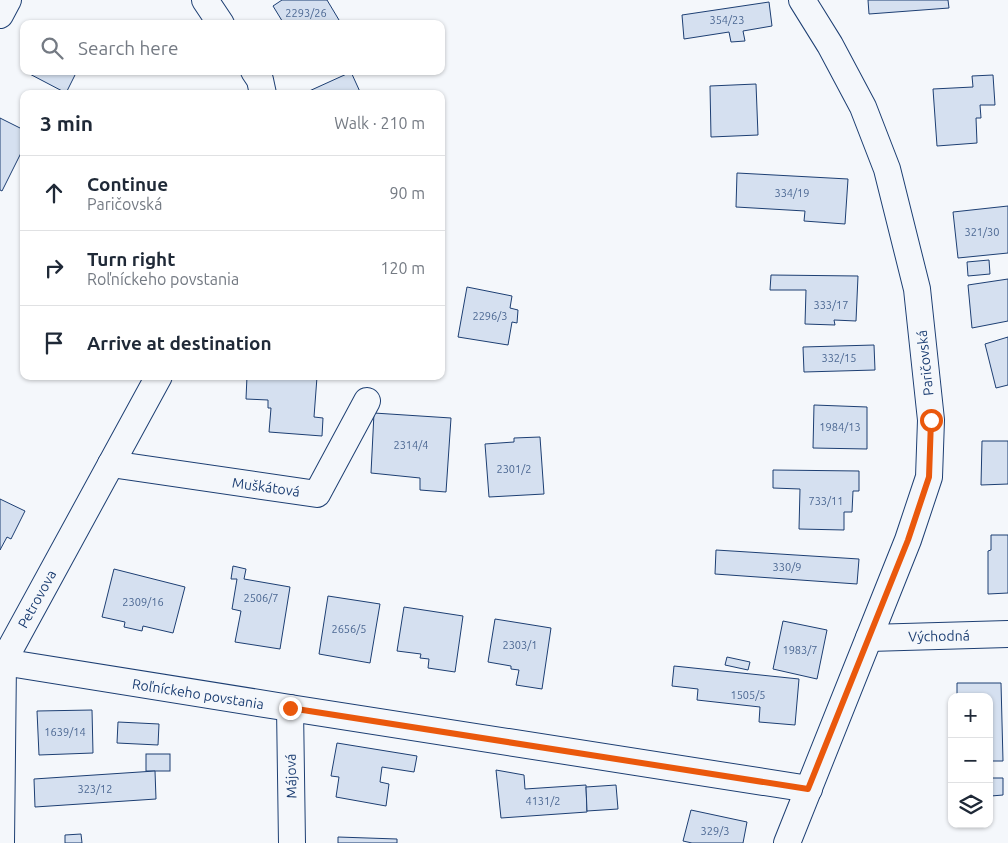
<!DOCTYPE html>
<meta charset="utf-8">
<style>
:root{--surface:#fff;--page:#f2f2f3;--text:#1f2937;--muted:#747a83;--line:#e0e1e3}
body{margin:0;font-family:Ubuntu,sans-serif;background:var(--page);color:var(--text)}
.controls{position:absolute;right:15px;bottom:15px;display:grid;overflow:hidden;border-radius:10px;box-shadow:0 1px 4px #0004}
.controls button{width:45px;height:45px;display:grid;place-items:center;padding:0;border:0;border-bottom:1px solid var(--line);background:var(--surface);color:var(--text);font:25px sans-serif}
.stop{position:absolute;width:15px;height:15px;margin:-11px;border:4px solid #ea580c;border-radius:50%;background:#fff}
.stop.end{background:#ea580c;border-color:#fff;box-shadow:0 1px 5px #0008}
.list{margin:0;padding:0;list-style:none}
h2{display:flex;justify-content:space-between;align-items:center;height:65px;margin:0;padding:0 20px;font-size:21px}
h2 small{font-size:16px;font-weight:400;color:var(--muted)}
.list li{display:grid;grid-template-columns:32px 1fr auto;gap:15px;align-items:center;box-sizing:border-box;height:75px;padding:0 20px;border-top:1px solid var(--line)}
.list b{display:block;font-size:19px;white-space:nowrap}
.list p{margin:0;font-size:16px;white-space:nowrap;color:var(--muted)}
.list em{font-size:16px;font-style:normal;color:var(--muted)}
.icon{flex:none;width:28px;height:28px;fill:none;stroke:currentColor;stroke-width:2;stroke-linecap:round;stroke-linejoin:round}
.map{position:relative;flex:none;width:1008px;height:843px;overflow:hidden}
.search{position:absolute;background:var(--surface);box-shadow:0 1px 4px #0004;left:20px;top:20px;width:425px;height:55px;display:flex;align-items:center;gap:12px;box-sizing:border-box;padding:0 18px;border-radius:10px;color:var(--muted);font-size:19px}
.panel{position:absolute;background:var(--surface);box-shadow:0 1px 4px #0004;left:20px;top:90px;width:425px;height:290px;border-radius:10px}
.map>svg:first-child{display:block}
</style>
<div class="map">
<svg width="1008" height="843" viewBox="0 0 1008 843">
<rect width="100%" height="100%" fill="#f4f7fb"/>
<g fill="#d5e0f0" stroke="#1d3f73">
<polygon points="282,0 327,0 339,20 333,24 284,24 273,6"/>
<polygon points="868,0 948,0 949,8 869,14"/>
<polygon points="769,2 772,26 743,31 745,41 731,42 729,32 684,39 682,15"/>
<polygon points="24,71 77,71 66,93"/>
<polygon points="351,72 361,94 308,94 307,92"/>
<polygon points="993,75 995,105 980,105 981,118 976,118 977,143 937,146 933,89 973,87 972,76"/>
<polygon points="756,84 758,135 711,137 710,86"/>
<polygon points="0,118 24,130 24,147 2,191 0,190"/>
<polygon points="737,173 848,179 845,224 804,221 805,211 736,207"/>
<polygon points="1008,206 1008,253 958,258 953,212"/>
<polygon points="989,260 990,274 968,276 967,262"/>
<polygon points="771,275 858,276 856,321 834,320 835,325 805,324 806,290 770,290"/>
<polygon points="1008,279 1008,321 972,328 968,285"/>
<polygon points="467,287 512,296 510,308 518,310 517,323 512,322 508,345 458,337"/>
<polygon points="1008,337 1008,385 996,388 985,344"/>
<polygon points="874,345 875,370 804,372 803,347"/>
<polygon points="247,376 317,377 314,417 323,418 322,436 269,432 271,408 268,408 268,400 246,399"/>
<polygon points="814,405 867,407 867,449 813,448"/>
<polygon points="374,413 451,418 446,492 420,490 420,478 371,473"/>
<polygon points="540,437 544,494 489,497 485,444 514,442 514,438"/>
<polygon points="982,441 1008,441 1008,484 981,485"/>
<polygon points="773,470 859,471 859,491 853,491 852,512 844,512 844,530 799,529 800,489 773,488"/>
<polygon points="0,499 25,511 11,539 7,537 0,550"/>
<polygon points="991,535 1008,535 1008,593 988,594 988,551 991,550"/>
<polygon points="716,550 859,559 857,584 715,574"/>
<polygon points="233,566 246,569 244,579 290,587 280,649 235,642 241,611 232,609 237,579 231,579"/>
<polygon points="114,569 185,587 173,633 143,626 142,631 124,627 125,622 102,617"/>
<polygon points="328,596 380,604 370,663 319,654"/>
<polygon points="404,607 463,616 455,672 428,668 429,659 420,658 421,654 397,651"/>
<polygon points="495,619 551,628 542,689 516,685 519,670 511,669 511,666 488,662"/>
<polygon points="783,621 827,630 817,679 773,669"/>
<polygon points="727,657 750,662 748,670 725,665"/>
<polygon points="674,666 799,679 795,725 759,722 760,707 697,700 698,689 672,686"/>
<polygon points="957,683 1001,683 1003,761 989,761 989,697 957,697"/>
<polygon points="92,710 93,753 39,755 37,711"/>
<polygon points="118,722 159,724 158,745 117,743"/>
<polygon points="337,743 417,756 414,772 382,767 380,782 389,784 386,806 336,797 339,777 331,776"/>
<rect x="146" y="754" width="24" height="17"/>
<polygon points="496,770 524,775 525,789 586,785 587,812 501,818"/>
<polygon points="155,771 156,799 35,807 34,779"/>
<polygon points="991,778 1003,778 1003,795 991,796"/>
<polygon points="616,785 618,809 587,811 586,787"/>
<polygon points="691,810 747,822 743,843 692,843 683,841"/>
<polygon points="81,834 82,843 65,843 65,835"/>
<polygon points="338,837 397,839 397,843 338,843"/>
</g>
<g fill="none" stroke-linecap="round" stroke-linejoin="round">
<defs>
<g id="street">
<polyline points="205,0 221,24"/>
<polyline points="0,15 8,0"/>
<polyline points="254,71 260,80 263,94"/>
<polyline points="111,464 317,494 367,401"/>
<polyline points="869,638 1008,634"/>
<polyline points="3,662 290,708 809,789"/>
<polyline points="290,708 292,843"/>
<polyline points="1,843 3,662 159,376"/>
<polyline points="787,843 908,540 929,477 931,420 917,289 887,169 863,107 830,45 802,0"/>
</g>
</defs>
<use href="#street" stroke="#1d3f73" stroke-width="28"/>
<use href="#street" stroke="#f4f7fb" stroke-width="26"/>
</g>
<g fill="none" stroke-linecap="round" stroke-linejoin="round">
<polyline stroke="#ea580c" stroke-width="6" points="290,708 808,789 908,540 929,477 931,420"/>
</g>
<g text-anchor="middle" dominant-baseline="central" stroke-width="4" stroke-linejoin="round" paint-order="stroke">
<g font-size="11" fill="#4b6792">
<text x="306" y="13">2293/26</text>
<text x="727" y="20">354/23</text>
<text x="792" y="193">334/19</text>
<text x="982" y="232">321/30</text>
<text x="831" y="305">333/17</text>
<text x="490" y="316">2296/3</text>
<text x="839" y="358">332/15</text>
<text x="840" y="427">1984/13</text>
<text x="411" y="445">2314/4</text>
<text x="514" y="469">2301/2</text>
<text x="826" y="501">733/11</text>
<text x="787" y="567">330/9</text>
<text x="261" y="598">2506/7</text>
<text x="143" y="602">2309/16</text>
<text x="349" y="629">2656/5</text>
<text x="520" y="645">2303/1</text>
<text x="800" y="650">1983/7</text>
<text x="748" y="695">1505/5</text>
<text x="65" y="732">1639/14</text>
<text x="95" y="789">323/12</text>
<text x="543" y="801">4131/2</text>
<text x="715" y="831">329/3</text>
</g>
<g font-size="14" fill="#1d3f73" stroke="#f4f7fb">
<text transform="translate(925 363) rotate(-96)">Paričovská</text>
<text transform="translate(266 487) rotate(8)">Muškátová</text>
<text transform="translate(37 599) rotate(-61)">Petrovova</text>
<text transform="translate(939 636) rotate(-1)">Východná</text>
<text transform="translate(198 694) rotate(9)">Roľníckeho povstania</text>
<text transform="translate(291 776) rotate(-91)">Májová</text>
</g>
</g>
</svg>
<div class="controls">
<button>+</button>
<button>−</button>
<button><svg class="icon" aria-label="layers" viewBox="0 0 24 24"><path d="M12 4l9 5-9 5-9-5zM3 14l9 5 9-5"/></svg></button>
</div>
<div class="stop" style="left:931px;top:420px"></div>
<div class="stop end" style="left:290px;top:708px"></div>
<div class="search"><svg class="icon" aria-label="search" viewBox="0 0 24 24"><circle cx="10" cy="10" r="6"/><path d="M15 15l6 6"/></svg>Search here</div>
<section class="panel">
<h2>3 min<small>Walk · 210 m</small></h2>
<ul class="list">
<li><svg class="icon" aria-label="ahead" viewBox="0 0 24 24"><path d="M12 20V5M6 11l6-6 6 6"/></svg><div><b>Continue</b><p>Paričovská</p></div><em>90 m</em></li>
<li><svg class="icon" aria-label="right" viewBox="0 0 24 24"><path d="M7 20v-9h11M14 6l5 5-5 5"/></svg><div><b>Turn right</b><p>Roľníckeho povstania</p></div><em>120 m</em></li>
<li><svg class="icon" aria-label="arrive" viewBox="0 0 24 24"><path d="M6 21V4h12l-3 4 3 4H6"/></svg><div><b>Arrive at destination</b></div></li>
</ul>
</section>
</div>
